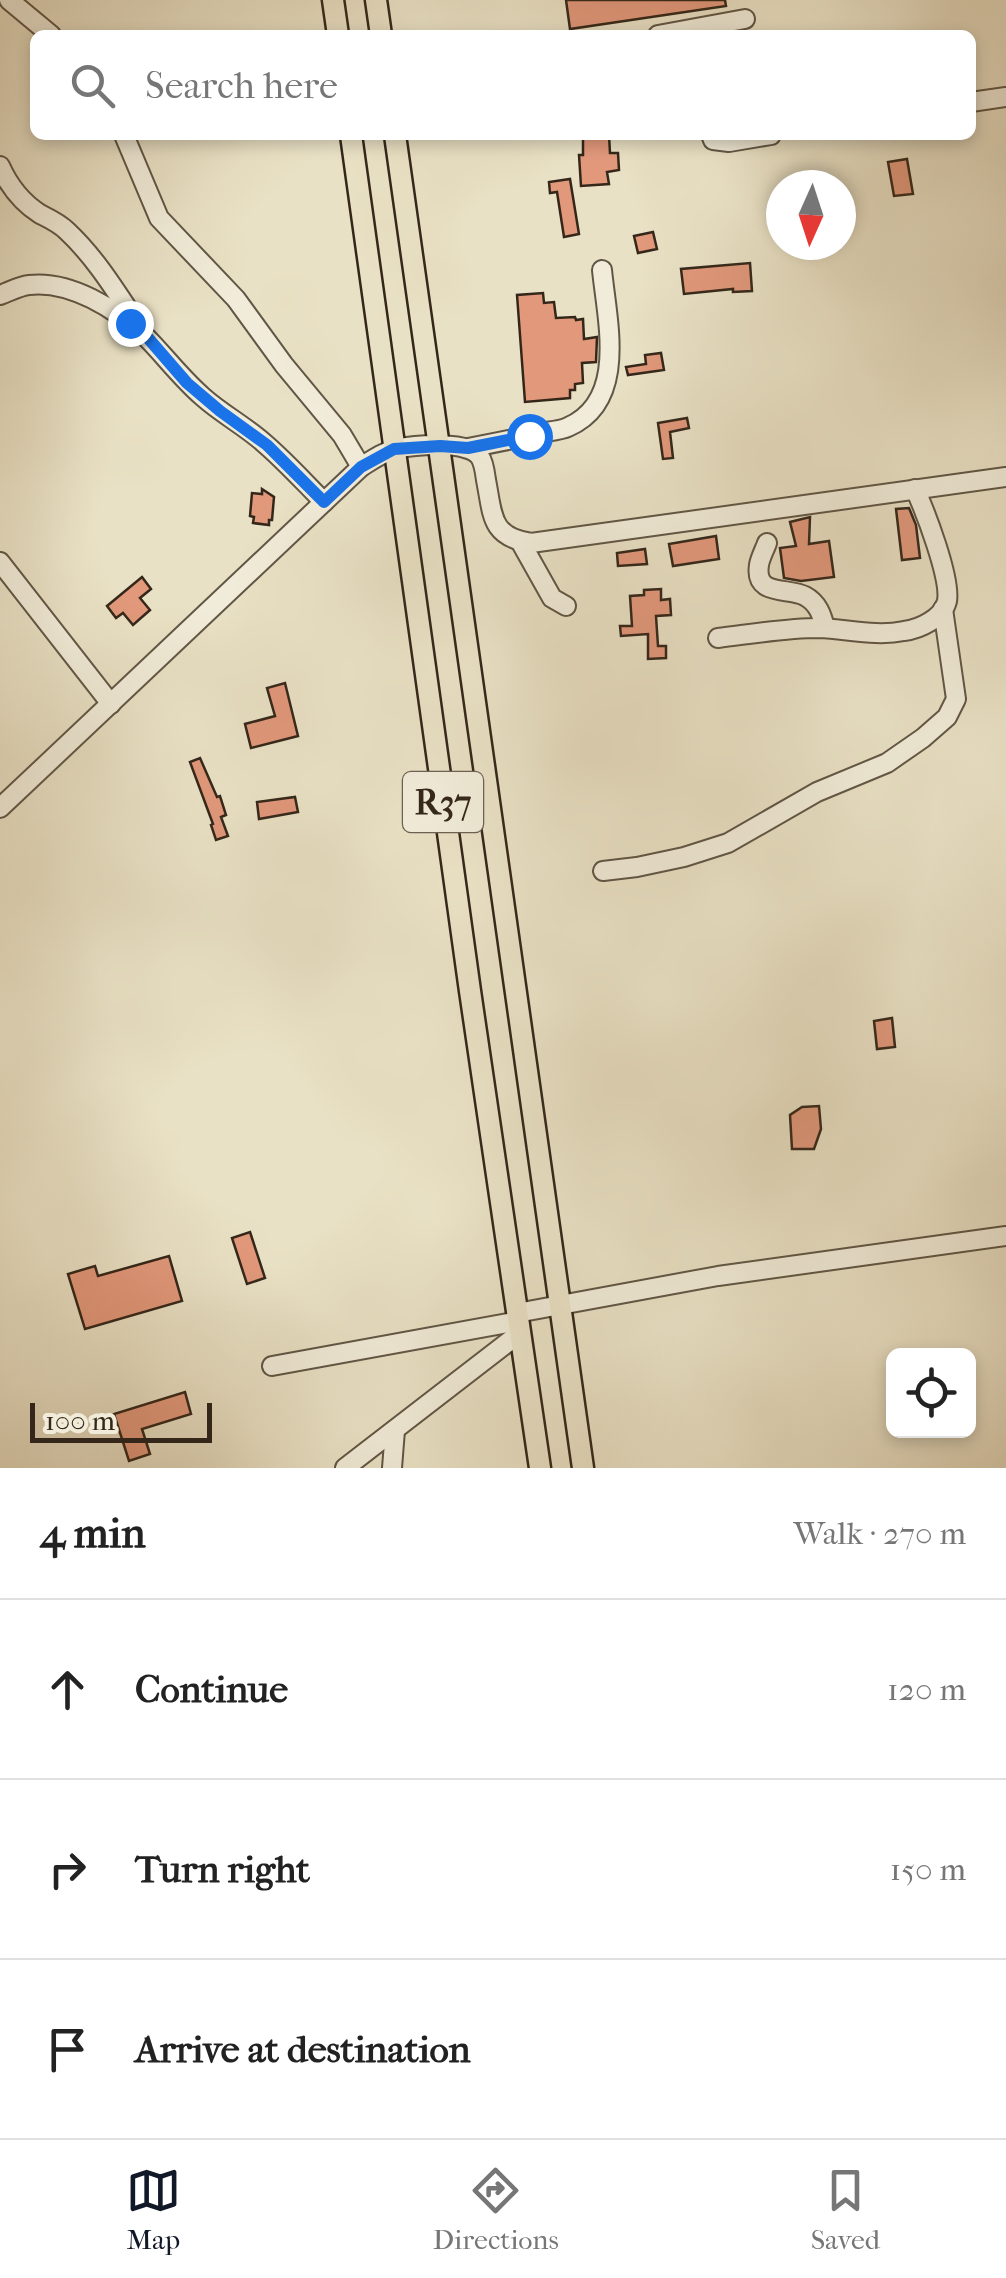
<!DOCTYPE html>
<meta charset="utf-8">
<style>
:root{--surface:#fff;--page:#f6f6f6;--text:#222;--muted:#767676;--line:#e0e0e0;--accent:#111827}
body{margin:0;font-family:"IM FELL French Canon",serif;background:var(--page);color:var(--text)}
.controls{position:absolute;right:30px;bottom:30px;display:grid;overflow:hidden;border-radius:15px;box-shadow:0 5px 15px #0003}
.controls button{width:90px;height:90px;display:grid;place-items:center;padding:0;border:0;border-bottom:2px solid var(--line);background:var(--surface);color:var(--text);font:50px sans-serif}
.compass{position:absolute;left:766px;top:170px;width:90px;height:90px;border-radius:50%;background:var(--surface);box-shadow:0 5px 15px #0003;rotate:183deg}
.scale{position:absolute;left:30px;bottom:25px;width:182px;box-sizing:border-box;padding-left:10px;border:5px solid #34271a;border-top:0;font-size:28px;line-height:35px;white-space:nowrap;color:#34271a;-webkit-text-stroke:8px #f1ecd9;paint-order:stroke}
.stop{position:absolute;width:30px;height:30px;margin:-22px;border:8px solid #1a73e8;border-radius:50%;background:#fff}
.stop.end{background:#1a73e8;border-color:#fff;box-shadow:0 2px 10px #0008}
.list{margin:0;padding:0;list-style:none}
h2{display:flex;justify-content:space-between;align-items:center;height:130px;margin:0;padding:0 40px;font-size:42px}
h2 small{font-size:32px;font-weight:400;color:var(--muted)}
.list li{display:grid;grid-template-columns:65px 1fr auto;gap:30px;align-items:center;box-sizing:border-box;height:180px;padding:0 40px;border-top:2px solid var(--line)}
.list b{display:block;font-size:38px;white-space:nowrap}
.list em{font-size:32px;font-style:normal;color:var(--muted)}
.icon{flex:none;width:55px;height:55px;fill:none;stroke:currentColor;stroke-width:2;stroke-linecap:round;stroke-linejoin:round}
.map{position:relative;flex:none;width:1006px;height:1468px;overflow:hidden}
.search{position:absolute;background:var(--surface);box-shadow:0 5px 15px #0003;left:30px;right:30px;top:30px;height:110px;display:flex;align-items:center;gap:25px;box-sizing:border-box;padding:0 35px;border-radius:15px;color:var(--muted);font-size:38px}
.sheet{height:670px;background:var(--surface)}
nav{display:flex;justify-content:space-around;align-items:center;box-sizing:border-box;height:140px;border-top:2px solid var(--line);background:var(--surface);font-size:28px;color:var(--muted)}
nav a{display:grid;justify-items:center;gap:5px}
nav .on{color:var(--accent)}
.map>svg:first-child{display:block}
</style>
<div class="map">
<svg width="1006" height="1468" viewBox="0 0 1006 1468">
<rect width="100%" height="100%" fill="#e9e1c5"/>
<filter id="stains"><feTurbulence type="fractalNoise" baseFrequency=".002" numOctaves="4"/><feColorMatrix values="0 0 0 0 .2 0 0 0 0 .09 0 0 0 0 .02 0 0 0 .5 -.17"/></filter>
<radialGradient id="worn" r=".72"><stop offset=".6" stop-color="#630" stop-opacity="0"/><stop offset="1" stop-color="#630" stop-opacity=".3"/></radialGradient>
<g fill="#e1987b" stroke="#34271a" stroke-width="2.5">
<polygon points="566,0 725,0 726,6 570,29"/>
<polygon points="583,135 609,135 610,153 618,153 619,170 607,172 609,184 581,186 579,155 583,155"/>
<polygon points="907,159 913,194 894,196 888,162"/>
<polygon points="570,179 579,234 564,237 557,192 550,193 549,182"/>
<polygon points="653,232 657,249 638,253 634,236"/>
<polygon points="750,263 752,291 733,292 733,289 684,294 681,269"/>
<polygon points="543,293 544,303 554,302 556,318 575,317 576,320 583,319 584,339 597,337 596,362 582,363 583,383 575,384 575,390 570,390 570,398 525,402 517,295"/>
<polygon points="661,353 664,370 628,375 626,367 646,364 645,355"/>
<polygon points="687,418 689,428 670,432 673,458 663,459 658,423"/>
<polygon points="262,489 274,497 272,520 269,520 269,525 253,523 254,517 250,516 252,493 262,494"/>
<polygon points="909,508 916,525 920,558 902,560 896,509"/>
<polygon points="810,517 809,544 829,541 834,577 801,581 784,578 780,548 796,546 790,522"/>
<polygon points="716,536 719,559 673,566 669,544"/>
<polygon points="645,549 647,564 618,566 617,553"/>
<polygon points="142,577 151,589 140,598 150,610 133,625 123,613 116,618 107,606"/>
<polygon points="661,589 661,600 670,599 671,615 656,616 658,646 666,646 666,658 648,659 648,634 621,636 620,626 632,626 630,596 644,595 644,590"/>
<polygon points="285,683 298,736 251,748 245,724 275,716 267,688"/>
<polygon points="200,758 217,797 220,796 226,815 221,817 228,836 216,840 211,825 213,824 190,762"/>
<polygon points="295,797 298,812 259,819 257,802"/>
<polygon points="892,1018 895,1047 877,1049 874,1021"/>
<polygon points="819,1106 821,1129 814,1149 792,1149 790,1115 802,1107"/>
<polygon points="250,1232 265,1278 247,1284 232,1238"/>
<polygon points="169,1256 182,1301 85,1329 68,1274 95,1266 98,1276"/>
<polygon points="185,1392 191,1414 142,1429 150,1454 129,1461 114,1414"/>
</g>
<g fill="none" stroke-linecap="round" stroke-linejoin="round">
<defs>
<g id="minor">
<polyline points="9,0 51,35"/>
<polyline points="658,35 745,19"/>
<polyline points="971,102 1006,97"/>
<polyline points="124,135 159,218 236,299 284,365 342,435 361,467"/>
<polyline points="711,135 713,140 729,142 771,135"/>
<path d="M0 166C9 186 21 202 40 214 50 219 59 223 67 231 96 258 117 293 139 326"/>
<path d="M0 295C9 292 19 286 29 285 70 280 116 309 145 336 165 356 181 378 203 397 222 414 245 426 264 443 285 461 304 482 324 502"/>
<path d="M468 448C494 443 520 438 545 432 552 431 562 430 568 427 628 401 607 321 602 270"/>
<polyline points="520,541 552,598 566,606"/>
<path d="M767 543C765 549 760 558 759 565 754 597 788 587 805 596 818 603 822 615 825 628"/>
<polyline points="0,562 111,704"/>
<path d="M718 638C751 634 785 628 819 628 847 629 876 637 904 631 920 629 943 618 947 601 951 578 925 511 915 489"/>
<path d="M0 808 361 467C372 460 383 452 396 449 415 445 469 440 480 457 484 463 485 473 486 480 493 515 490 537 531 543L1006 477"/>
<polyline points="603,871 637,867 684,857 728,843 817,792 887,763 923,738 947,717 956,699 943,609"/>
<polyline points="517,1313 718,1276 1006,1236"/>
<polyline points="272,1366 519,1321"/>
<polyline points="345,1468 520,1333"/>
<polyline points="392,1468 395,1430"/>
</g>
<g id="major">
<polyline points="333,0 338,35"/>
<polyline points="376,0 381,35"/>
<polyline points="351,135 470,991 540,1468"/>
<polyline points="395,135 583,1468"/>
</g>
</defs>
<use href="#minor" stroke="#615645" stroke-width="22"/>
<use href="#major" stroke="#34271a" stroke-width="25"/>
<use href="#minor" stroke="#f1ecd9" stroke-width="18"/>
<use href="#major" stroke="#e9e1c5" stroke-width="20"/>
</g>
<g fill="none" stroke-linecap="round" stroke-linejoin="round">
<polyline stroke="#1a73e8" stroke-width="12" points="130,323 148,338 187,383 220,411 267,445 324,502 361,467 394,449 440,446 468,448 529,436"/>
</g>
<g text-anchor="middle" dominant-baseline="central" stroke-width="9" stroke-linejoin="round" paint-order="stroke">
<rect fill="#f1ecd9" stroke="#6d6253" stroke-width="2.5" x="403" y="772" width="80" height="60" rx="8"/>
<g font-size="35" font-weight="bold" fill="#34271a">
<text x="443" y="802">R37</text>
</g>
</g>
<rect width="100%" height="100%" filter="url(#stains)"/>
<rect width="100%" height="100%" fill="url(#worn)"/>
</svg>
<div class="controls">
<button><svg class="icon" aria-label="locate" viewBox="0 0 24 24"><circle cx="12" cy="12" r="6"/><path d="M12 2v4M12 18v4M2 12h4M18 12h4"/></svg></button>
</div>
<svg class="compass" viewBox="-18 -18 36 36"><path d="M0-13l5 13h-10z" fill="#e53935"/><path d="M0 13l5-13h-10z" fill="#767676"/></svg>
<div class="scale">100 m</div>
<div class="stop" style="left:529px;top:436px"></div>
<div class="stop end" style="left:130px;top:323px"></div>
<div class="search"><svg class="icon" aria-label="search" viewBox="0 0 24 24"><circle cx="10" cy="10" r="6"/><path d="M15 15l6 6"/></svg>Search here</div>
</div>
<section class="sheet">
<h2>4 min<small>Walk · 270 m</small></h2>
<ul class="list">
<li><svg class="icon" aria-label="ahead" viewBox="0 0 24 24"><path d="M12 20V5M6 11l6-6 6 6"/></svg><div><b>Continue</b></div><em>120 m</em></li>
<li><svg class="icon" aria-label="right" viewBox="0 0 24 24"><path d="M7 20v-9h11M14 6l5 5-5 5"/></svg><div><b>Turn right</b></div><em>150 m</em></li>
<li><svg class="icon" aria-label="arrive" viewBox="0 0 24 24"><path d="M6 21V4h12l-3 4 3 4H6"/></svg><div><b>Arrive at destination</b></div></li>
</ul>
</section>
<nav>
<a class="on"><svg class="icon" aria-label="map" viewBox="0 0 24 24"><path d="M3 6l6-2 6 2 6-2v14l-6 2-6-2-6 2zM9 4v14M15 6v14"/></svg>Map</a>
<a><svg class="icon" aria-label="directions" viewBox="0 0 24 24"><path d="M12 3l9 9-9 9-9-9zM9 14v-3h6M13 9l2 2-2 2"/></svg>Directions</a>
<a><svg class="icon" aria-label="saved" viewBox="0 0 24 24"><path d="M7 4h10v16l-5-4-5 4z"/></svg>Saved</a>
</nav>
